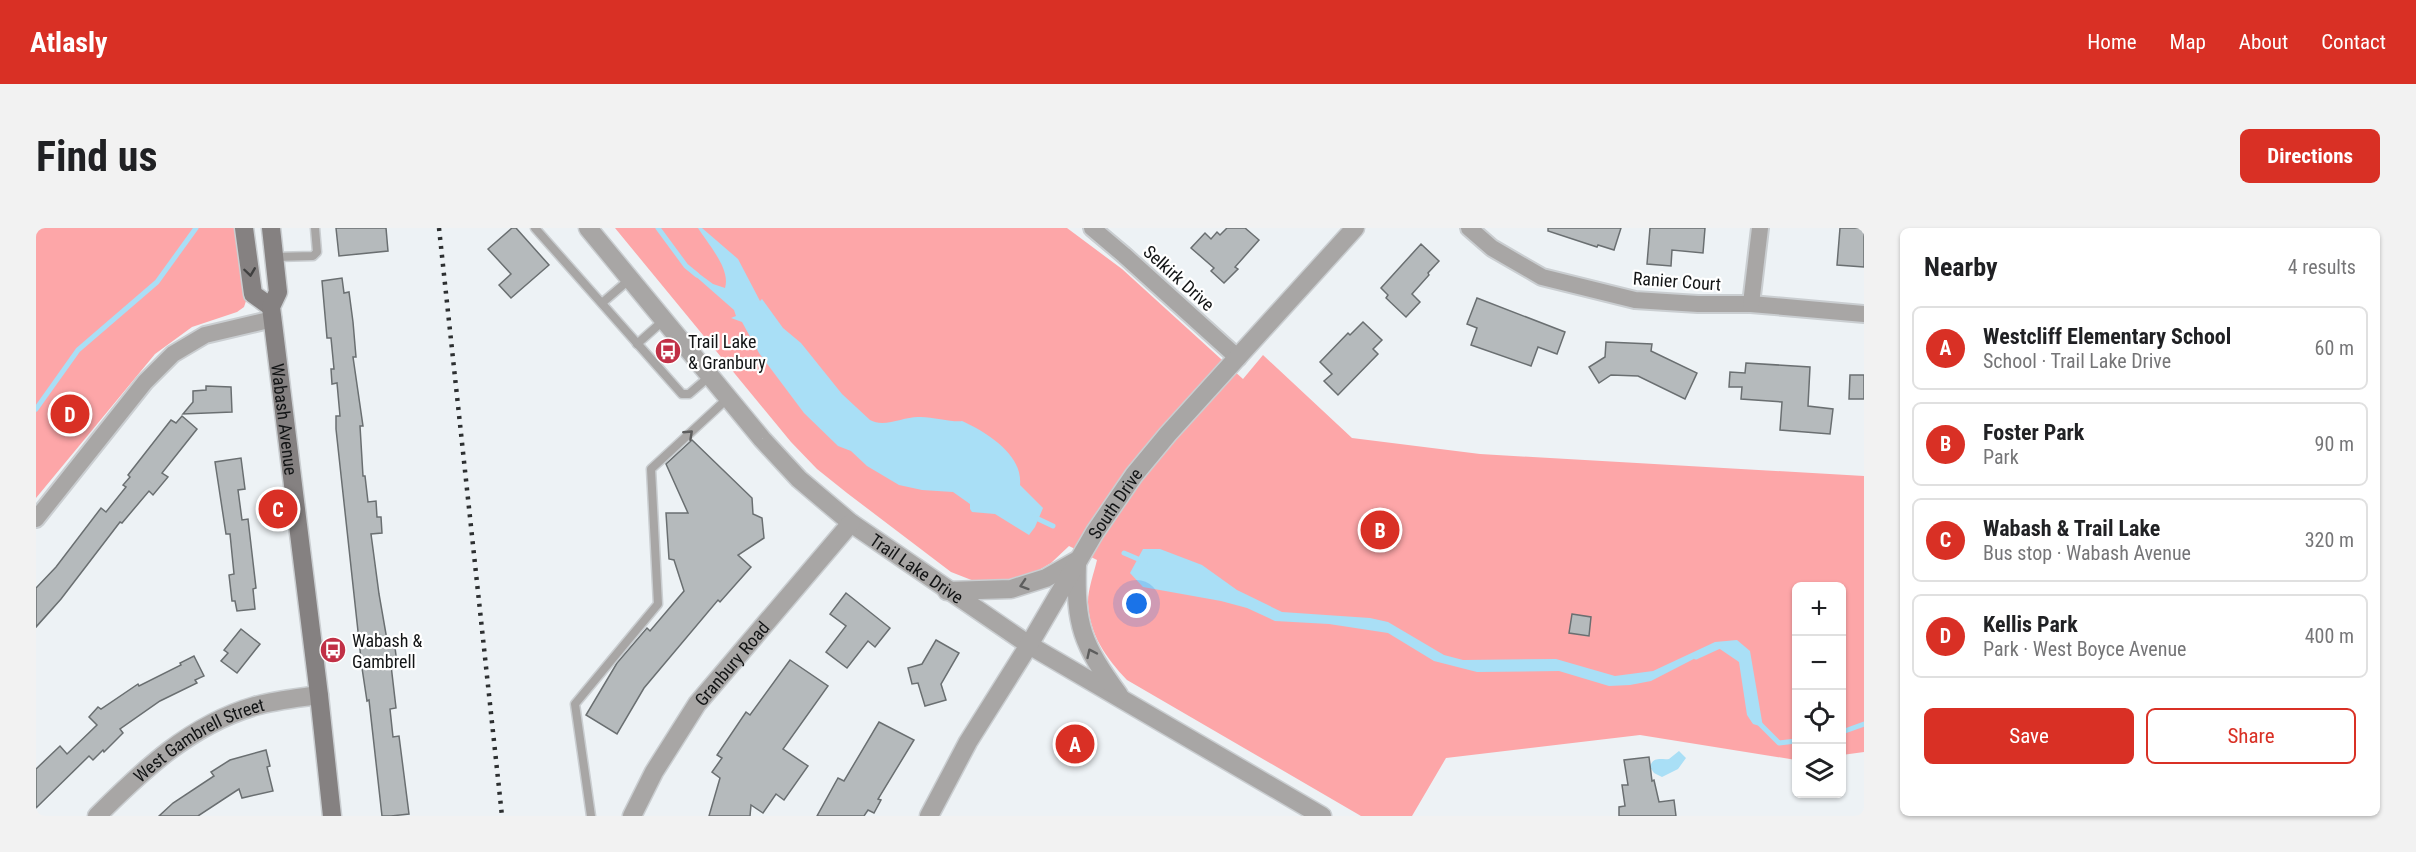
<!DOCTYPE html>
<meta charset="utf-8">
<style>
:root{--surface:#fff;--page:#f2f2f2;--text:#202124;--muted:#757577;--line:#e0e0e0;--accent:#d93025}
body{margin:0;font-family:"Roboto Condensed",sans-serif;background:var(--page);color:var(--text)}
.controls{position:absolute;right:18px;bottom:18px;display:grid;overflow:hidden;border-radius:9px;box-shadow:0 2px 4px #0004}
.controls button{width:54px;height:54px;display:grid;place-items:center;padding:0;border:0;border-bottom:2px solid var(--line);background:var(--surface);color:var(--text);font:30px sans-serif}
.you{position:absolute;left:1101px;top:376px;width:21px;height:21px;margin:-15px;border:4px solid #fff;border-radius:50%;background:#1a73e8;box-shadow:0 0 0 9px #1a73e833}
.badge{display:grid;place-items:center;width:39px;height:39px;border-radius:50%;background:var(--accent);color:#fff;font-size:20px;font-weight:700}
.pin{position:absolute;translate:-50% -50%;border:3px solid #fff;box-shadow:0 2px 6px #0006}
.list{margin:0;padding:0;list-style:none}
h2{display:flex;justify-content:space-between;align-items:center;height:78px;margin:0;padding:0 24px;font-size:26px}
h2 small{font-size:20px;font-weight:400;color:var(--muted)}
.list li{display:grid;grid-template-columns:39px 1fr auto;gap:18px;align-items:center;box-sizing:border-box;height:84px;margin:0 12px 12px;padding:0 12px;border:2px solid var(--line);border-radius:9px}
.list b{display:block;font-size:22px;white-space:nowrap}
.list p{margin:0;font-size:20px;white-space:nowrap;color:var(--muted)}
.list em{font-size:20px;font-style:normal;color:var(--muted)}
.actions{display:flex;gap:12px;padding:18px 24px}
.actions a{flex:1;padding:14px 0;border:2px solid var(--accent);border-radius:9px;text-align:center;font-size:21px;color:var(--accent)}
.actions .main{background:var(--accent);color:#fff}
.icon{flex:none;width:33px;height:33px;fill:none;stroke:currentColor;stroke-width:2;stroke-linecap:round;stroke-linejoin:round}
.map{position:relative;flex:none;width:1828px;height:588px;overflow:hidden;border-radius:9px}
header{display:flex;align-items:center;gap:36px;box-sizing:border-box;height:84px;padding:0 30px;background:var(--accent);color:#fff}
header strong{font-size:28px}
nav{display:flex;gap:33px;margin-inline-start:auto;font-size:21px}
.intro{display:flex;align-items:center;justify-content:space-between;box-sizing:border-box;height:144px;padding:0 36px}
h1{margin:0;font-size:42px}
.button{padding:15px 27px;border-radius:9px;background:var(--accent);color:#fff;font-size:21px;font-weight:700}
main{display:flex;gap:36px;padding:0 36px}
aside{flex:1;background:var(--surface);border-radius:9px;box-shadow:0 2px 4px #0004}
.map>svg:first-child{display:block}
</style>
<header>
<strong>Atlasly</strong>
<nav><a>Home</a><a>Map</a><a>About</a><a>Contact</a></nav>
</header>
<div class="intro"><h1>Find us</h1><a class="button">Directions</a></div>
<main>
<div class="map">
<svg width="1828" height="588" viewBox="0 0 1828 588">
<rect width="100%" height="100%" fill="#edf2f5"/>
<g fill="#fda6a8">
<polygon points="0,0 200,0 211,70 208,79 201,84 156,99 119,126 0,270"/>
<path d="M579 0H1031L1086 41 1207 151 1227 127 1316 210 1444 226 1828 248V524L1806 527V358H1760V532L1604 507 1410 530 1376 588H1325L1091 452C1070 430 1053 406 1052 374 1052 361 1058 345 1061 332L1033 318 1015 335 998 345 974 351 938 353 915 344 811 265 781 241 755 214Z"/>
</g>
<g fill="#a9dff6">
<path d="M662 0H666L702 31 724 73 726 71 747 100 765 115 806 166 834 192C848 200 867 189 882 189 895 188 918 195 926 193 950 204 987 226 984 257L1007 280 999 299 993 307 959 286 936 284 934 281V276L917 264 886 262 863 257 831 238 815 223 802 218 768 185 723 125 706 94 695 90 700 88 698 82 657 46 658 42 677 56 689 60C695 41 672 16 662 0Z"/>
<polygon points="1107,321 1124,321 1166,337 1201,362 1246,384 1334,390 1352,394 1408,427 1427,432 1520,431 1579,448 1617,443 1679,414 1701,412 1714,423 1727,499 1717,496 1711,487 1703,434 1681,419 1615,453 1594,457 1573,458 1523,443 1441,444 1398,433 1352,405 1293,396 1239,393 1211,380 1185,373 1107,359 1094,345"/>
<path d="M1643 523 1650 530 1642 541 1626 549 1618 545 1614 539C1617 528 1625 532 1633 531Z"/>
</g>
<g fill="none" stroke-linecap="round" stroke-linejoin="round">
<g stroke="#a9dff6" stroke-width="5">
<polyline points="622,0 650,38 661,47"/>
<polyline points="0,181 42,122 121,54 160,0"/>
<polyline points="998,289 1017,298"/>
<polyline points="1088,325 1109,334"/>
<polyline points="1660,429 1684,418"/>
<polyline points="1724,496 1743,515 1760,513"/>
<polyline points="1806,504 1828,496"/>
</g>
</g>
<g fill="#b5babc" stroke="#6a6f71" stroke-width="1.5">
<polygon points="300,0 350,0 352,23 303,28"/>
<polygon points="476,0 480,0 513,37 475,70 463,57 475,46 452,21"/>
<polygon points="1191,0 1209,0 1223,12 1199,39 1202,41 1188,55 1175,43 1178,40 1155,20 1169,5 1175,11 1181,4 1184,7"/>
<polygon points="1512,0 1585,0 1578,22 1562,17 1561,19 1512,3"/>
<polygon points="1614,0 1669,0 1667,25 1636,22 1635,38 1611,36"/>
<polygon points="1804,0 1828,0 1828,39 1801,37"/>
<polygon points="1385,16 1403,33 1392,45 1393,47 1376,66 1384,74 1370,89 1350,70 1352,67 1345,60"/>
<polygon points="306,50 308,65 313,64 317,94 320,129 317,129 327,198 324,198 327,248 329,248 332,274 340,273 341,289 345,289 346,305 335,306 343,366 351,412 358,411 361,436 355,437 360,480 354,481 357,509 363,508 373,586 355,588 346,588 333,472 331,473 326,440 300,201 300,188 304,188 301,155 296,156 295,141 298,141 295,110 291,110 286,53"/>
<polygon points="1441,70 1529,104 1521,126 1502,119 1495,138 1435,117 1441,100 1431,96"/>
<polygon points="1327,94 1346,112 1337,121 1342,126 1302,167 1288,153 1296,146 1284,134 1312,105 1314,107"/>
<polygon points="1570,114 1616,116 1615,123 1661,145 1649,171 1602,148 1575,147 1563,155 1553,139 1569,129"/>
<polygon points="1710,135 1774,139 1772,178 1797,181 1794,206 1744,202 1746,174 1705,171 1706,159 1693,159 1694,144 1709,145"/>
<polygon points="1814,147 1828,147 1828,171 1813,171"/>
<polygon points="170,158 195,159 196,184 147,186 157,174 157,163 170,162"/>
<polygon points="146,188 161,201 126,245 132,249 117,267 113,263 86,295 84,294 25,371 0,399 0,360 20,339 65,280 70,284 90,259 87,257 94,249 92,247 135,192 140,195"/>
<polygon points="656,212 716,270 717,286 726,290 728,310 702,327 715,339 684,374 682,372 608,460 581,506 550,487 581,435 611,400 614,403 648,363 638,332 633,331 630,285 652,285 630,236"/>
<polygon points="205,230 209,261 202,262 206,292 212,291 220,360 217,361 219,381 201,383 199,373 196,373 193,347 198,346 194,306 190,306 179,234"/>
<polygon points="810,365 854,400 839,419 832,413 811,440 790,424 810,398 794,386"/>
<polygon points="1536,386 1555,389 1553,408 1533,405"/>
<polygon points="205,401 224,416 201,445 185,433 192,425 188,422"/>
<polygon points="900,412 923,425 905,456 910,472 889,478 882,455 876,456 872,440 886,436"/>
<polygon points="158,428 168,448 159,452 161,455 124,473 84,501 87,505 68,524 67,522 57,532 53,528 0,580 0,541 24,518 31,526 61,497 53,489 62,479 65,481 102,456 103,458 145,437 144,435"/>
<polygon points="754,432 792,458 747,521 772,538 748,572 740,566 727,585 715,577 714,588 673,588 684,550 676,544 686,530 681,527 710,484 714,487"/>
<polygon points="843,494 878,512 842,571 845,572 838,585 832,582 828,588 781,588 802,550 808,553"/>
<polygon points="230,522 234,538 231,539 237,563 206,570 203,561 162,588 123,588 137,575 178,548 175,544 194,532"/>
<polygon points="1613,529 1616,553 1618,552 1623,574 1638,572 1640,588 1583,588 1583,579 1589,578 1586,557 1592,557 1588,532"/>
</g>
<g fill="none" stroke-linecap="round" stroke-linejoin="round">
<defs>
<g id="service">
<polyline points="499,0 646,166 653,166 674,148"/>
<polyline points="238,29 277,28 281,24 279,0"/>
<polyline points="566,75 594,51"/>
<polyline points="601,116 628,92"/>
<polyline points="555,588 539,476 622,376 615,241 692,170"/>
</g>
<g id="minor">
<polyline points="1056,0 1088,27 1202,130"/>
<polyline points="1433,0 1456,20 1506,49 1599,72 1662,76 1715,76 1828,86"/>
<polyline points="1715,76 1724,0"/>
<polyline points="0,291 109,154 137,126 169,107 237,91"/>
</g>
<g id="tertiary">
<path id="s1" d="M552 0 726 211 763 251 815 295 993 417 1286 588"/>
<path d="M1041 335C1039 398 1046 416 1083 467"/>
<polyline points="911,363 975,361 1010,350 1040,333"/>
<path id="s2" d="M61 588C107 542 154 497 219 478 240 472 262 470 283 467"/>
<path id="s3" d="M596 588 618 544 661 476 815 295"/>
<path id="s4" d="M893 588 932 514 993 417 1059 304 1098 247 1132 206 1319 0"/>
</g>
<g id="secondary">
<polyline points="208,0 217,66 235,79"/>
<path id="s5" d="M235 0 242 64 235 79 283 467 296 588"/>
</g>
</defs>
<use href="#service" stroke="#caced1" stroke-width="11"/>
<use href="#minor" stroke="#caced1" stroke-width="20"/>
<use href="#tertiary" stroke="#caced1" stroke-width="21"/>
<use href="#secondary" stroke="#caced1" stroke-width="21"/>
<use href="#service" stroke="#a8a6a5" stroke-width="8"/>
<use href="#minor" stroke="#a8a6a5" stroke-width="16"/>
<use href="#tertiary" stroke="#a8a6a5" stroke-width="18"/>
<use href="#secondary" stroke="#858181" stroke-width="18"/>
<polyline stroke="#2c2f30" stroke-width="4.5" stroke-dasharray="3 6" stroke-linecap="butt" points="403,0 466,588"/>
</g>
<defs><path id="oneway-chevron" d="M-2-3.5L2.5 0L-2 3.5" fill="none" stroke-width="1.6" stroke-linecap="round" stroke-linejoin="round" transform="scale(1.5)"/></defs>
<use stroke="#404040" href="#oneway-chevron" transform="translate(214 44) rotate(82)"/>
<g stroke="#5d5d5d">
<use href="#oneway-chevron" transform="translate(653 206) rotate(-43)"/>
<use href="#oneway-chevron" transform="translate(988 357) rotate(162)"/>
<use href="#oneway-chevron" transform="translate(1055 425) rotate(-115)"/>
</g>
<defs>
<symbol id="bus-disc" viewBox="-11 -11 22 22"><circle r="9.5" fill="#c13046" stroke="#fff"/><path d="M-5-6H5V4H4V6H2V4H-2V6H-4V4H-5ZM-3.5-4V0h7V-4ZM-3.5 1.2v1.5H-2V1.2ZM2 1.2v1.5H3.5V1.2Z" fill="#fff"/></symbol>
</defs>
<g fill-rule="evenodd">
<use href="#bus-disc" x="617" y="108" width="30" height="30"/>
<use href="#bus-disc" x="282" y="407" width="30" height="30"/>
</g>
<g text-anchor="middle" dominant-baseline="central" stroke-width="4.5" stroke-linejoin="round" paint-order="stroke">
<g font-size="18" fill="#121415" stroke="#fff">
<text transform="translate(1143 50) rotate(42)">Selkirk Drive</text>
<text transform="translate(1641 53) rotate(4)">Ranier Court</text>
<text stroke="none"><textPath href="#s5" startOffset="194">Wabash Avenue</textPath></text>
<text stroke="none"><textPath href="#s4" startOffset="364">South Drive</textPath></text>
<text stroke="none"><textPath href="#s1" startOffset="476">Trail Lake Drive</textPath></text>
<text stroke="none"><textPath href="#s3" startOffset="183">Granbury Road</textPath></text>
<text stroke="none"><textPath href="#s2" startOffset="129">West Gambrell Street</textPath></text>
</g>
<g font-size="18" fill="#121415" stroke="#fff" text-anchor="start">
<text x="652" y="113">Trail Lake<tspan x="652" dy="21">&amp; Granbury</tspan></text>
<text x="316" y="412">Wabash &amp;<tspan x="316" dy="21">Gambrell</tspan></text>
</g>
</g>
</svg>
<div class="controls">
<button>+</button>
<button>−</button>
<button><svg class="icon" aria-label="locate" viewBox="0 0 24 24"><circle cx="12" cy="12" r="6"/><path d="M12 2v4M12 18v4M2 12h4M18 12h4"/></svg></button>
<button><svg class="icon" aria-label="layers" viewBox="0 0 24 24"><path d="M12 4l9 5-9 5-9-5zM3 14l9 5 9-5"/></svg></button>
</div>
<div class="you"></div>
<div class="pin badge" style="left:1039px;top:516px">A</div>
<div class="pin badge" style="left:1344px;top:302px">B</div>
<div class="pin badge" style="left:242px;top:281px">C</div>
<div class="pin badge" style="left:34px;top:186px">D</div>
</div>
<aside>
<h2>Nearby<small>4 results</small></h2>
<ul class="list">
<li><span class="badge">A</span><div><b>Westcliff Elementary School</b><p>School · Trail Lake Drive</p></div><em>60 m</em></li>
<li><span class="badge">B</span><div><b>Foster Park</b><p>Park</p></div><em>90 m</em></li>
<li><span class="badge">C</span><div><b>Wabash &amp; Trail Lake</b><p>Bus stop · Wabash Avenue</p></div><em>320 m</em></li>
<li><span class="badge">D</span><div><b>Kellis Park</b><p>Park · West Boyce Avenue</p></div><em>400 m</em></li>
</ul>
<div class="actions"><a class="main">Save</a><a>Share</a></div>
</aside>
</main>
